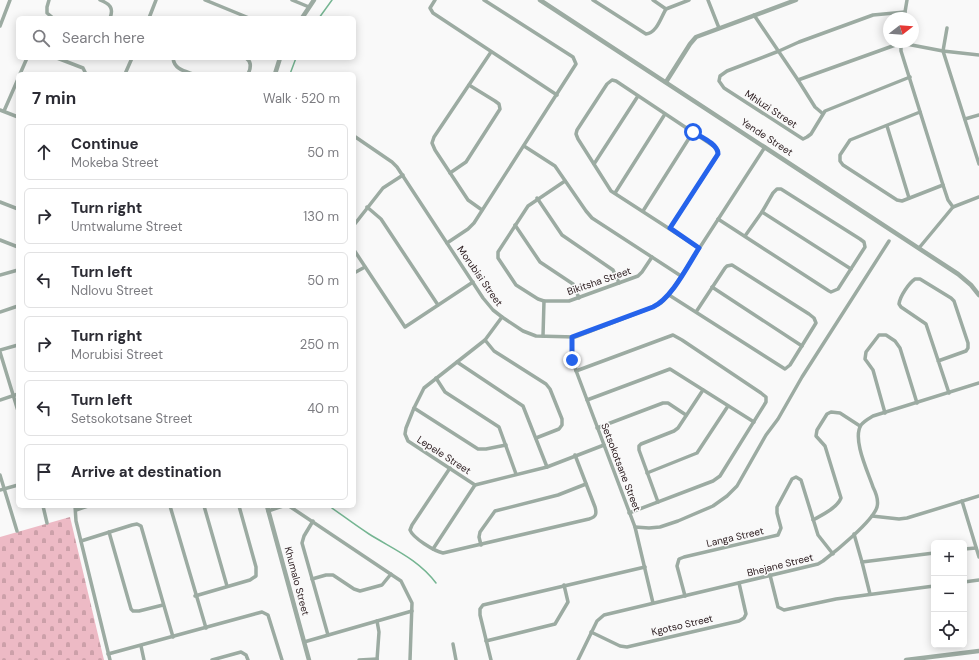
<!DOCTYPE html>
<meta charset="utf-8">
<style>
:root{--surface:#fff;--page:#f7f7f7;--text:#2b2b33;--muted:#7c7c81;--line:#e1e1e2}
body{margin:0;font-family:"DM Sans",sans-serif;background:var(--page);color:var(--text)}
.controls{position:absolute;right:12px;bottom:12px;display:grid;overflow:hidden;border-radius:6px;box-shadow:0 2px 10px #0003}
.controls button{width:36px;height:36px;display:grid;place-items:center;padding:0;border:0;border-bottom:1px solid var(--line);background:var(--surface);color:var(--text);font:20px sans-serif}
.compass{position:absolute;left:883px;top:12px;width:36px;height:36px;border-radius:50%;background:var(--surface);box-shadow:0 2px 10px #0003;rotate:73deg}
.stop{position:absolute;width:12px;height:12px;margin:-9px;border:3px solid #2563eb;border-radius:50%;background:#fff}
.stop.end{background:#2563eb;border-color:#fff;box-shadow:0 1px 4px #0008}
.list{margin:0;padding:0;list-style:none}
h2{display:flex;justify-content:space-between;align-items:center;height:52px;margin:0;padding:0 16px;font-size:17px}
h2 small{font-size:13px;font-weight:400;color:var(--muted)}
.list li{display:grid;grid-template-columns:26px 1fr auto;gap:12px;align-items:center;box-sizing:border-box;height:56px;margin:0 8px 8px;padding:0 8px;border:1px solid var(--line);border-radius:6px}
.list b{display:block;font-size:15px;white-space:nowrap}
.list p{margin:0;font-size:13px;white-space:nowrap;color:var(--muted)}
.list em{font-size:13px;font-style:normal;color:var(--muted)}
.icon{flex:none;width:22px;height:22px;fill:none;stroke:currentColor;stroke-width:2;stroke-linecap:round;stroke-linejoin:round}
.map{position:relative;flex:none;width:979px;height:660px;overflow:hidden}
.search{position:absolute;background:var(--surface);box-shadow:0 2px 10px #0003;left:16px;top:16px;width:340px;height:44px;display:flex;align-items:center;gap:10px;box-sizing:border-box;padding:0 14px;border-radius:6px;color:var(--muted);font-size:15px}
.panel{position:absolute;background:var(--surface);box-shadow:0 2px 10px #0003;left:16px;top:72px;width:340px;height:436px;border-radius:6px}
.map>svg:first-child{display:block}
</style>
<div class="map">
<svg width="979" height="660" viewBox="0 0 979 660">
<defs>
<pattern id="cemetery-stones" width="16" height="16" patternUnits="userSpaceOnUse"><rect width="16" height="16" fill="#edbac5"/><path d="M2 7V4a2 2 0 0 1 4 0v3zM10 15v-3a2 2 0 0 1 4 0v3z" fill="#cca0a9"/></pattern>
</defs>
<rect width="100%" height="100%" fill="#f9f9f9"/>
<polygon fill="url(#cemetery-stones)" points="70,517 104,660 0,660 0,537"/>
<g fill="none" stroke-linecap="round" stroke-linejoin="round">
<g stroke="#75b592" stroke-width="1.5">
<polyline points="319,18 332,0"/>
<polyline points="290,74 296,58"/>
<path d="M329 506C342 515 355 525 369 534 393 549 418 559 436 583"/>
</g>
<g stroke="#9caba2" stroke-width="3.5">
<polyline points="49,0 47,7 47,13 53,18"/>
<path d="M100 0C110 4 114 8 110 18"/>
<polyline points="205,0 249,18"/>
<polyline points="292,0 309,7"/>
<polyline points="435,0 430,8 433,13 557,95"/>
<path d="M593 0 646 34C657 33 661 17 666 9L689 0"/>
<polyline points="653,0 666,9"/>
<polyline points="708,0 719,28"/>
<polyline points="905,12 873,15 799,42 779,51 727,71 720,76 719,81 724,88 803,139 807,137 811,134 825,111 910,77"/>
<polyline points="754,15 798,80 815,107 822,113"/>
<polyline points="149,18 156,0"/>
<polyline points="904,18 907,0"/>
<polyline points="0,26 10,0"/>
<polyline points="947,28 943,51 979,164"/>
<polyline points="901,43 901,51 943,185 948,200 953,207"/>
<polyline points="57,58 83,68 86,74"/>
<path d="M173 58C174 69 184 71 193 74"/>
<path d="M246 58C252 62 251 68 248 74"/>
<polyline points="20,74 27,58"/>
<polyline points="125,74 132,58"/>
<polyline points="798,80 901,43 943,51 979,55"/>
<polyline points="0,110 18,117"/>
<polyline points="4,111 18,79"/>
<polyline points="920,112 850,140 840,155 840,161 843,165 897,200 902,201 943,185"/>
<polyline points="965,119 979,115"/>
<polyline points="887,126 909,198"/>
<polyline points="354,136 392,162 397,167 483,298 493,310 502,317 523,331 536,336 575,337 653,307 661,303 669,295 765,147"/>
<polyline points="524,146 555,166 586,211 592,218 681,276"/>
<polyline points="594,164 638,96"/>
<polyline points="450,173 466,162 500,109 499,104 495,101 469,85"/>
<polyline points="565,181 528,206 498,252 498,258 516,285 538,299 544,301 569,301 638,276 642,272 652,257"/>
<polyline points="615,193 665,114"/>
<polyline points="537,198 562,235 613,270 619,283"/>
<polyline points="0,202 18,209"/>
<polyline points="367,207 381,219 438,305"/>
<polyline points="482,210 468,200 435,150 432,143 434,137 491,52"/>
<polyline points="643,211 693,132"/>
<polyline points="762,212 851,269"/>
<polyline points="718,219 829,291 831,292 838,289 865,247 864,242 860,239 781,189 777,189 773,193 762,212 745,236"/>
<polyline points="354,225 383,188 403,175"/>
<polyline points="515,225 540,262 573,284 579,298"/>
<polyline points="670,228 717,156 718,150 715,147 616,81 612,80 607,84 577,130 576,134 578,139 611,191 699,248"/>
<polyline points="0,240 18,247"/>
<polyline points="447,243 468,229 474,223 576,64 573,57 484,0"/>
<polyline points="919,248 953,207 979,197"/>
<polyline points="354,250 405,327 473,282"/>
<polyline points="354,273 365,267"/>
<polyline points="0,275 18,270"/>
<polyline points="712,287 802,346"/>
<polyline points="669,295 785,369 790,365 816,323 814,318 809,314 732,265 727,266 725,268 696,312"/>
<polyline points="0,312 18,306"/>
<polyline points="502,317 485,340 424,388 414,408 406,428 405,434 408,441 475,485 547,467 604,445"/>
<polyline points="543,336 544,301"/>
<polyline points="572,337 572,360 635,527 653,603"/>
<polyline points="485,340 494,351 546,384 550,389 562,419 562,425 559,429 536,438"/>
<polyline points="0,350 18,345"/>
<polyline points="0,352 18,411"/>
<path d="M938 361 966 351 968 348V343L954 301 951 298 920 279H915C909 283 900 296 899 304L901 307 926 324 949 393"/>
<polyline points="457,362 523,406 547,467"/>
<polyline points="576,371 673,335 682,340 761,393 766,397 766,402 720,476 713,481 629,513"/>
<polyline points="436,378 445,392 499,427 516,474"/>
<polyline points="0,400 18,394"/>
<polyline points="587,400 670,369 754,422"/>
<polyline points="414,408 478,449 486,449 506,445"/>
<polyline points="885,413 873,370 865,359 866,352 879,335 886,335 895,341 900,348 917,403"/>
<polyline points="597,428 663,403 668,403 686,415"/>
<path d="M450 468 412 525 410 530C413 538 434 551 443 553L589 519C596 517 597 514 595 507L575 455"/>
<polyline points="647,473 697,453 728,406"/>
<polyline points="0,475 17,531"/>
<polyline points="0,490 18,485"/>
<polyline points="962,501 979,557"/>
<polyline points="658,502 639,450 639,446 641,444 674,431 678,428 703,390"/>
<polyline points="43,506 47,523"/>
<polyline points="75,506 76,521 110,660"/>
<polyline points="170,506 206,628"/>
<polyline points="204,506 227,586"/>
<polyline points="289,506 401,581 412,603 410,660"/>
<polyline points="76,510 88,506"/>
<polyline points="268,511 283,506"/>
<polyline points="872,516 899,519 907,518 979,496"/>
<path d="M813 520C822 515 837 508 841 498L825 446 816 436 817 430 827 414 831 412 840 413 860 426"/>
<polyline points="313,521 304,536 302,543 328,635"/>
<polyline points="635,527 649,528 660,527 678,521 713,506 727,496 737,486 766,435 778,419 802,377 889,241"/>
<polyline points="109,532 131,609 133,611 139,611 163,605"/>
<polyline points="854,534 862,562 870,594"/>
<polyline points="81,541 132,525 137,524 141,526 173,637"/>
<polyline points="481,545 479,537 480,532 495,511 558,495 586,484"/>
<polyline points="433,549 475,485"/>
<polyline points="964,549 976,548"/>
<polyline points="862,562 934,553"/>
<polyline points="770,575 778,607 784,610 836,599 934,586"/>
<polyline points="312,579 326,575 333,575 354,589 360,591 382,585 391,574"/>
<polyline points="964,582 979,580"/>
<polyline points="195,596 250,580 256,576 256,567 239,506"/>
<polyline points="685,596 677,566 679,559 684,557 778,535 781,528 777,513 777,507 792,479 796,477 801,480 818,535 833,554"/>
<polyline points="377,621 379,632 377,660"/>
<polyline points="591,632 620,646 627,647 739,621 744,618 746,614 739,583"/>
<polyline points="486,641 555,624 568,602 564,585"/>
<polyline points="304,642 412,611"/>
<polyline points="453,644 456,660"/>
<polyline points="141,646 144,660"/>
<polyline points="108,654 262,612 268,615 282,660"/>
<polyline points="212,660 241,652 246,655 248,660"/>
<polyline points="359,660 377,659"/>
<polyline points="491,660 480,615 480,609 483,605 645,567"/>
<path d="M578 660 597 621 604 615 818 564 823 561C836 551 873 521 877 507 879 500 876 493 873 487 868 472 852 439 861 425 864 421 868 419 873 416L979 383"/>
</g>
<g stroke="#9caba2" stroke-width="4.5">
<polyline points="540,0 958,274 971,285 979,295"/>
<polyline points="302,18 314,0"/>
<polyline points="275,74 280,58"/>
<polyline points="666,82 690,44 696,37 796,0"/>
<polyline points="267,506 309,660"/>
<polyline points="906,660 979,651"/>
</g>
</g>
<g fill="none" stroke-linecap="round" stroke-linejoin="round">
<path stroke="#2563eb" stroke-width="5" d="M572 360V337L653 307C672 298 688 265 699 248L670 228 718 154C718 144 701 137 693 132"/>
</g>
<g text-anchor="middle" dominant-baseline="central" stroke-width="3" stroke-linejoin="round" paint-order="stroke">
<g font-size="10" fill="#2f2023" stroke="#f9f9f9">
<text transform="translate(771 109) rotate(33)">Mhluzi Street</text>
<text transform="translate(767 137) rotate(33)">Yende Street</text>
<text transform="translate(480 276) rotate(55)">Morubisi Street</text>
<text transform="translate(599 281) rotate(-19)">Bikitsha Street</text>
<text transform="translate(444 455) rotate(33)">Lepele Street</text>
<text transform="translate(621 467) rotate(69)">Setsokotsane Street</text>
<text transform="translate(735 537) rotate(-13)">Langa Street</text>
<text transform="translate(780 565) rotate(-14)">Bhejane Street</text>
<text transform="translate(297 581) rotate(75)">Khumalo Street</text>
<text transform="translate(682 625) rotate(-13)">Kgotso Street</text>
</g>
</g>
</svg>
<div class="controls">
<button>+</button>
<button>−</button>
<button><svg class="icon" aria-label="locate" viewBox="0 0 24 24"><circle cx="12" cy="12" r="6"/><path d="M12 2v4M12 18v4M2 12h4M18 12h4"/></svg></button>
</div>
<svg class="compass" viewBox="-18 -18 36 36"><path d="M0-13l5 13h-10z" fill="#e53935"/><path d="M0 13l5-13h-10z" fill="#7c7c81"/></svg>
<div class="stop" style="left:693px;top:132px"></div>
<div class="stop end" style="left:572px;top:360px"></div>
<div class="search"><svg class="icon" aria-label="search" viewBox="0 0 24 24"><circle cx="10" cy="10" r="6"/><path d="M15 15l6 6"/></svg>Search here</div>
<section class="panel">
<h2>7 min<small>Walk · 520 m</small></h2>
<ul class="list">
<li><svg class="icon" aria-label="ahead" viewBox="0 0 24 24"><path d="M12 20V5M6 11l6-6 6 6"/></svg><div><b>Continue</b><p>Mokeba Street</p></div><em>50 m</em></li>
<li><svg class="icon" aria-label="right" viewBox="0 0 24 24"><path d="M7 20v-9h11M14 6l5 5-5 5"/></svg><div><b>Turn right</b><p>Umtwalume Street</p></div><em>130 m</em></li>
<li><svg class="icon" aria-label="left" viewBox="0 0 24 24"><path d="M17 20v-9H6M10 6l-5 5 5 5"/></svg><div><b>Turn left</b><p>Ndlovu Street</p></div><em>50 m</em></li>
<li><svg class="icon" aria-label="right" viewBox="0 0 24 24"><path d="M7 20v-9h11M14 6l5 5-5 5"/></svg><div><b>Turn right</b><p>Morubisi Street</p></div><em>250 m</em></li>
<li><svg class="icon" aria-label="left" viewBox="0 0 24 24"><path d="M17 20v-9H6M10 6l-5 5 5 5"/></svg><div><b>Turn left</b><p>Setsokotsane Street</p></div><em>40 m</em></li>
<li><svg class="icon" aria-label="arrive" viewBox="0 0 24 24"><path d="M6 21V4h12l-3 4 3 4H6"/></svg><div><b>Arrive at destination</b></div></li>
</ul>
</section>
</div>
